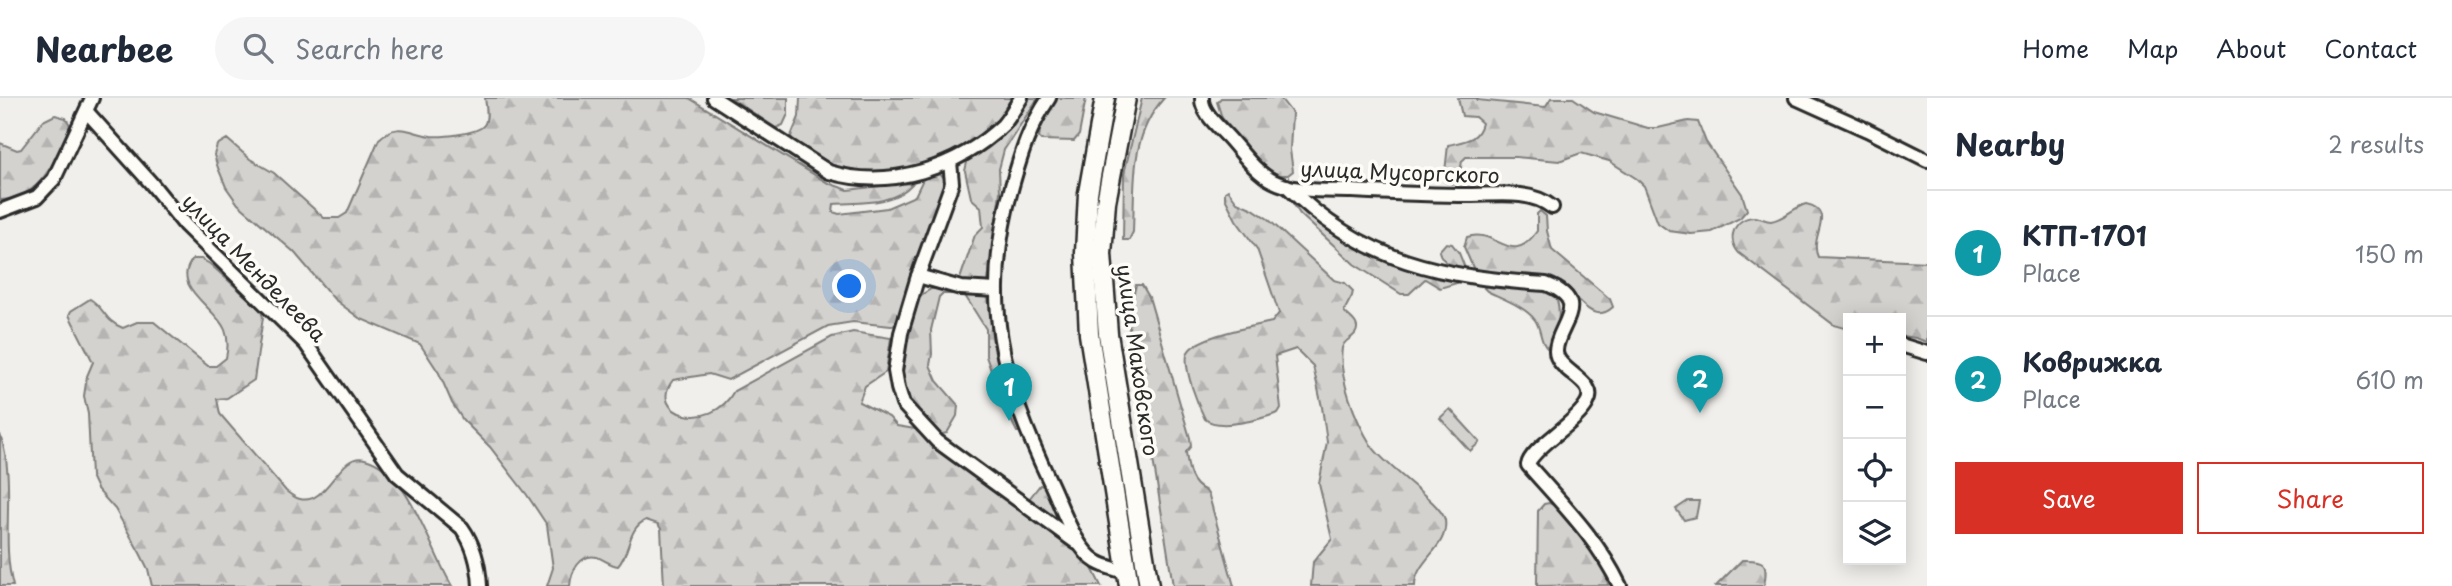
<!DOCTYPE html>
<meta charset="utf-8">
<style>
:root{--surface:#fff;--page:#f6f6f7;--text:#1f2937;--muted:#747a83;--line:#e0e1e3;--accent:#d93025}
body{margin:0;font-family:"Playpen Sans",sans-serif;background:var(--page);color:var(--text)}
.controls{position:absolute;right:21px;bottom:21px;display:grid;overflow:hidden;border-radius:0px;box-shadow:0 4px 18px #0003}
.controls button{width:63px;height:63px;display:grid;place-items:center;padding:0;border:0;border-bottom:2px solid var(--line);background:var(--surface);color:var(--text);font:35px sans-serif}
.you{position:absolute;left:850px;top:189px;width:24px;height:24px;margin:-18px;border:5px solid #fff;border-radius:50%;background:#1a73e8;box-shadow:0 0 0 10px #1a73e833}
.badge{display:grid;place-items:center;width:46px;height:46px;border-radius:50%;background:var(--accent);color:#fff;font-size:23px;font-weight:700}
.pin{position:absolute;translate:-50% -58px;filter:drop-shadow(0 2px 4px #0008)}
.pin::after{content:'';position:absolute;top:37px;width:24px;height:21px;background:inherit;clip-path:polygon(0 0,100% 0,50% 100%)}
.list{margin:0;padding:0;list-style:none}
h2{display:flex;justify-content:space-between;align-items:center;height:91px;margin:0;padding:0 28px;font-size:30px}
h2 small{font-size:23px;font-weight:400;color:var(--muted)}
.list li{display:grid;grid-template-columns:46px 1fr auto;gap:21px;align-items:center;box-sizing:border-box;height:126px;padding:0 28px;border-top:2px solid var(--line)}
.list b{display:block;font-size:26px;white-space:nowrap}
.list p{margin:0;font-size:23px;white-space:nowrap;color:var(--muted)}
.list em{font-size:23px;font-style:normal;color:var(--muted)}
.actions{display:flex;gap:14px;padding:21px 28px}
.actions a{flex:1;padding:16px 0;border:2px solid var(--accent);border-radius:0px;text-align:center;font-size:24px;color:var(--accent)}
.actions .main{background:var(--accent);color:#fff}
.icon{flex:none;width:38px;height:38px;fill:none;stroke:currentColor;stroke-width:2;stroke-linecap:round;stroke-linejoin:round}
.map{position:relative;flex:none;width:1927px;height:488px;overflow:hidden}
header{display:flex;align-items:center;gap:42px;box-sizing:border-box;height:98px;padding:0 35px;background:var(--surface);border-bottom:2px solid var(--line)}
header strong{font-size:33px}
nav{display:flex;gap:38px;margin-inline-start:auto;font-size:24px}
.search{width:490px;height:63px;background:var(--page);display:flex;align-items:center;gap:18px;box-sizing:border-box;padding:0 24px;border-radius:38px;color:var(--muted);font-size:26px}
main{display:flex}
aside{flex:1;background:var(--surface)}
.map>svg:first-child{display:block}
</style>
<header>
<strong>Nearbee</strong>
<div class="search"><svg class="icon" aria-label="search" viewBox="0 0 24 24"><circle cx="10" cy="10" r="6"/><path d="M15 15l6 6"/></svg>Search here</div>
<nav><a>Home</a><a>Map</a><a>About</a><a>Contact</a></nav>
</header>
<main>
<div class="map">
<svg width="1927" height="488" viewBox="0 0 1927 488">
<defs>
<pattern id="forest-firs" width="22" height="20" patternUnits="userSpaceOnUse" patternTransform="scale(1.75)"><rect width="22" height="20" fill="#d3d2cf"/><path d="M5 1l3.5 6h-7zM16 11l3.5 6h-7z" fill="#b5b4b2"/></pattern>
</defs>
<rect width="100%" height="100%" fill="#f0efeb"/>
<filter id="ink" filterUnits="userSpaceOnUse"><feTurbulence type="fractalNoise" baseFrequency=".0143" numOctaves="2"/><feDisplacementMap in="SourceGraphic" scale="14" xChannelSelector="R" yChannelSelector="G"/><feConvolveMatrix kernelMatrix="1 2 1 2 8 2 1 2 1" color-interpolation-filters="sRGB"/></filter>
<g filter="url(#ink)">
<g fill="url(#forest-firs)" stroke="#7f7e7d" stroke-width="2">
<path d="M485 0H689L828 85 848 92 904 85 912 86C892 108 860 104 834 106L833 114 839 116 887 110 915 98 924 79 938 76 943 78 945 83 943 91 897 227 891 228 853 224 828 228 728 282 709 276 673 282C646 316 710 337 734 293L832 239 853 234 891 240 886 274 865 288 859 304 889 319 897 328 915 331 934 349 981 380 1077 452 1091 468 1101 488H664L661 431 658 426 646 422C627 430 631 454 618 468 610 467 605 462 597 459 580 455 571 474 570 488H547L553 470 547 427 527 397 490 349 463 322 452 305 439 275 420 246 359 220 334 201 294 154 238 106 226 89 218 70 214 57 217 47 227 41 250 61 274 75 324 120H339L347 115 379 41C398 23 410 35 431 38 441 39 478 36 484 27 489 21 486 8 485 0Z"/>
<polygon points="731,0 788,0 788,16 783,27 776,30"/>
<polygon points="800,0 1015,0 994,27 948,59 895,73 850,73 831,67 793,44 791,38 799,19"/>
<polygon points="1027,0 1038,0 1004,52 999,71 1000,94 988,183 984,186 962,185 960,181 975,137 983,129 981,109 971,100 965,73 968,60"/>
<polygon points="1056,0 1086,0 1079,37 1074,43 1041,42 1039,40 1041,26"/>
<path d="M1142 0H1164C1129 39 1135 86 1133 134L1129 142H1123L1124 76Z"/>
<polygon points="1221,0 1280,0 1292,15 1290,52 1293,73 1288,77 1280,77 1265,71 1222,20 1217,4"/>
<path d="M1458 0H1478L1477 2 1545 9 1551 0H1573L1594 14 1648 30H1658L1688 23 1698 24 1706 44 1742 96 1747 112 1740 120 1712 134 1691 136 1669 133 1658 125 1644 88 1637 81 1609 63 1581 55 1559 63 1516 59H1466L1462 63 1458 86 1447 85 1444 83 1448 47C1464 43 1478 43 1482 25L1475 19 1462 18Z"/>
<path d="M55 17 66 20 70 27C57 60 41 102 0 102V45L17 52 21 51 43 23Z"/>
<path d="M1228 92 1237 104 1253 111 1268 121 1334 182 1345 185 1353 193 1352 198 1344 213C1347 218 1356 222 1357 229 1358 240 1344 240 1342 250 1338 279 1356 323 1371 347 1385 369 1442 405 1445 422 1449 450 1415 462 1415 488H1311L1313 464 1332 441 1319 386 1327 344 1322 309 1313 268 1296 251 1275 258 1281 310 1278 315C1261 321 1219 333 1205 321 1198 307 1184 273 1187 257 1190 239 1255 228 1272 224L1279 215 1257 151 1236 122 1225 100V94Z"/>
<path d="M1287 96 1293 97C1323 121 1350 148 1386 163 1408 173 1431 174 1454 181L1457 185 1440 190 1425 181 1409 196H1401L1354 166 1300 116Z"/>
<path d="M1806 106C1838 113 1808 138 1818 159L1927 164V244L1916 240 1901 238V220H1848V231L1834 227 1739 155C1726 141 1734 120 1754 119 1760 119 1765 123 1771 123 1784 121 1794 109 1806 106Z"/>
<path d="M1540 113 1546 118 1547 133 1552 152 1610 201 1613 209C1591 229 1576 195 1559 185 1542 176 1501 179 1481 177L1474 172 1464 149 1467 139C1497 129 1511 171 1537 133V116Z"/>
<path d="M1446 145 1452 146 1459 155 1465 170C1455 172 1441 163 1439 153Z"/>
<path d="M193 161H201L210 166 260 211 263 219 254 282 227 300 217 301 220 316 286 393C290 396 295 400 300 401 328 408 339 353 365 361 409 372 430 452 452 488H152L148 471 140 455 115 411 97 391 91 378 88 316 84 298 87 278 93 264 69 217 71 213 90 201C104 209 105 224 123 230L137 224H154L208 268H216L226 260C228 251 228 240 225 232 216 209 169 189 193 161Z"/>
<path d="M1136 187H1142L1149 199 1190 340 1191 348 1186 354C1188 371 1190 386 1206 393L1209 398 1234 488H1173L1155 373 1129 233 1130 209Z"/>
<path d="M1487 187 1553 193C1564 212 1557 230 1552 250L1549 252C1539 244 1542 232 1535 222 1526 209 1501 200 1487 193L1484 190Z"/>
<polygon points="940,190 988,197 993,246 1002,281 1021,331 1020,334 1017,334 1001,302 986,258 986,231 964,196 942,196 939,199 931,232 932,256 930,267 937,283 958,307 957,318 947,335 942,336 936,334 909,303 904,289 902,273 905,235 918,199 931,191"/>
<path d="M0 336C17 385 0 439 13 488H0Z"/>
<polygon points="1040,387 1046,389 1062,426 1059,427 1029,401"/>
<path d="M1549 405C1572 413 1606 464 1608 487L1537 488 1538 413 1544 406Z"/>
<path d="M1742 462C1766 461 1768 465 1764 488H1716Z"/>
</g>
<g fill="#d3d2cf" stroke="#7f7e7d" stroke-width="2">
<polygon points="1450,311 1480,344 1470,353 1440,320"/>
<polygon points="1688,403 1699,403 1696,419 1684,422 1676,411"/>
</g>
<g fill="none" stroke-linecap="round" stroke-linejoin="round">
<defs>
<g id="minor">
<path d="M714 0 829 74C889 92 958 70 1003 27 1010 19 1015 9 1021 0"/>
<path d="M1049 0C1029 30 1022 53 1012 88 980 202 1001 281 1051 386 1062 409 1075 451 1097 464 1105 469 1117 471 1127 475"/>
<path d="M1202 0C1201 14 1219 29 1228 39 1241 53 1255 74 1273 83 1296 95 1327 92 1352 93 1391 95 1430 97 1469 97 1496 97 1529 91 1552 109"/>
<polyline points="1796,0 1867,32 1927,62"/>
<path d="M87 14 151 85 185 127 306 246 397 376 462 430C474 447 479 468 480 488"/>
<polyline points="950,64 952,85 918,178 901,235 895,273 898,290 903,306 937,343 1077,445"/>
<path d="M1287 88C1364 165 1442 179 1546 186 1594 204 1556 228 1556 253 1556 274 1600 283 1587 305 1577 325 1530 351 1528 367 1562 406 1597 440 1620 488"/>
<polyline points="0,113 37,99 54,81 92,0"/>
<polyline points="918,178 961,190 996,192"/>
<polyline points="1901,247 1927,255"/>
</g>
<g id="highway">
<polyline points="1105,0 1088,95 1085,155 1089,236 1129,488"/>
<polyline points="1126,0 1106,104 1102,156 1108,236 1149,488"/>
</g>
</defs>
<use href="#minor" stroke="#2b2b2b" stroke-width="18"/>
<use href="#highway" stroke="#2b2b2b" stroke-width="23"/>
<use href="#minor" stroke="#fdfcf7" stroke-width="12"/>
<use href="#highway" stroke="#fdfcf7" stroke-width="18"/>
</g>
</g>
<g text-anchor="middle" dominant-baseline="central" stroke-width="7" stroke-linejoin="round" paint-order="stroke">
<g font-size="21" fill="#2b2b2b" stroke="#fdfcf7">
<text transform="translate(1400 73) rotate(2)">улица Мусоргского</text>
<text transform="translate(255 169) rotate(46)">улица Менделеева</text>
<text transform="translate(1139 262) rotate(82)">улица Маковского</text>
</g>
</g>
</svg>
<div class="controls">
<button>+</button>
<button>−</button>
<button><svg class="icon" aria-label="locate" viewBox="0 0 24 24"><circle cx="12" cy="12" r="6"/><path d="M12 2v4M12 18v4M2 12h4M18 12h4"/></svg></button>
<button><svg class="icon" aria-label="layers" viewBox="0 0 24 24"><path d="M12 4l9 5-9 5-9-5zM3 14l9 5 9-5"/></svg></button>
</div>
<div class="you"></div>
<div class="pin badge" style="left:1009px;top:323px;background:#0f9aa8">1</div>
<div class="pin badge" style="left:1700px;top:315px;background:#0f9aa8">2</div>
</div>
<aside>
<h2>Nearby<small>2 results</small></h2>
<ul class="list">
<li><span class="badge" style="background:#0f9aa8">1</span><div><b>КТП-1701</b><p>Place</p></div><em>150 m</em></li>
<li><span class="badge" style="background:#0f9aa8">2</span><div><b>Коврижка</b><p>Place</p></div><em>610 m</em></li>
</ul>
<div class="actions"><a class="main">Save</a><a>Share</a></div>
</aside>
</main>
